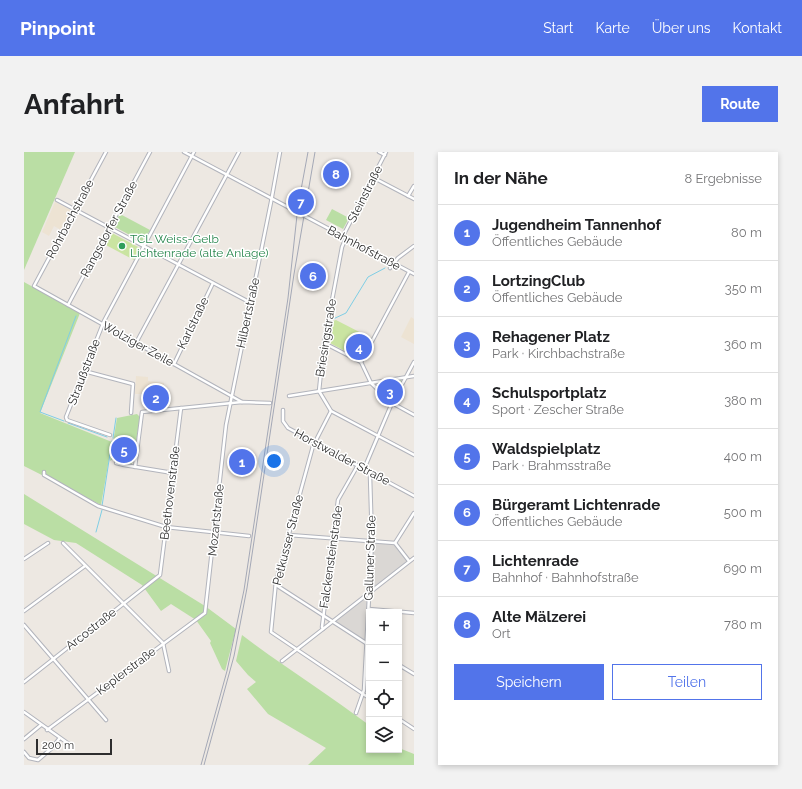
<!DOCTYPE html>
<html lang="de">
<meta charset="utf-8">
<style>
:root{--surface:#fff;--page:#f2f2f2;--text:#202124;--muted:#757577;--line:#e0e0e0;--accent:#5274ea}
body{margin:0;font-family:Raleway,sans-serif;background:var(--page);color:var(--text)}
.controls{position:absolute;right:12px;bottom:12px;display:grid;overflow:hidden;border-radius:0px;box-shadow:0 2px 6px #0003}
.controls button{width:36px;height:36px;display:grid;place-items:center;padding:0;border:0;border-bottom:1px solid var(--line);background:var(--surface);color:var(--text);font:20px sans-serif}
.scale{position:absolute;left:12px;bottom:10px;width:76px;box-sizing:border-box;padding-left:4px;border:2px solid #2e2e2e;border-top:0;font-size:11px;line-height:14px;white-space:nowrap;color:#2e2e2e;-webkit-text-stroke:3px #fff;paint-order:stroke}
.you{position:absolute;left:250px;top:309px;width:14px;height:14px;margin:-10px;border:3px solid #fff;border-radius:50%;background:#1a73e8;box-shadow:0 0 0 6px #1a73e833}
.badge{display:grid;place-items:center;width:26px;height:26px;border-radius:50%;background:var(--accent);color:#fff;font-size:13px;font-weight:700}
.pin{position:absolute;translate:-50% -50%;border:2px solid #fff;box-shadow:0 1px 4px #0006}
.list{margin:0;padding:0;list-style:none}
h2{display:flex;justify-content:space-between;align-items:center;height:52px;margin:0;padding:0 16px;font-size:17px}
h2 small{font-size:13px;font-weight:400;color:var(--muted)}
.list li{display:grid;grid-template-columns:26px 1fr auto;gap:12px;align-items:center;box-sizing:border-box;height:56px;padding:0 16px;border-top:1px solid var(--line)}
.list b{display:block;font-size:15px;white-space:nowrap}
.list p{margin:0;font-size:13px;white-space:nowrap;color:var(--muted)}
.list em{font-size:13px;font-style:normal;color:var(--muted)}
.actions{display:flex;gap:8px;padding:12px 16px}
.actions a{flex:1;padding:9px 0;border:1px solid var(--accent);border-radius:0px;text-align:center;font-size:14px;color:var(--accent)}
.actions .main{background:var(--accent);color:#fff}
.icon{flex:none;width:22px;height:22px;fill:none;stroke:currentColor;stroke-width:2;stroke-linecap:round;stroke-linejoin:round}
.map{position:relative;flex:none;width:390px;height:613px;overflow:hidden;border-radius:0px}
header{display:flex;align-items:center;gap:24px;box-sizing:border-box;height:56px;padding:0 20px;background:var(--accent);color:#fff}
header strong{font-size:19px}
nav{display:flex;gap:22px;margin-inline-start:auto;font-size:14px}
.intro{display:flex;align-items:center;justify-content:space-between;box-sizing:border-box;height:96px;padding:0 24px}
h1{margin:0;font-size:28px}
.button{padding:10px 18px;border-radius:0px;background:var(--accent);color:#fff;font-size:14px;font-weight:700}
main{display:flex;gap:24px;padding:0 24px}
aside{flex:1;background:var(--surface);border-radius:0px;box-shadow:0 2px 6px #0003}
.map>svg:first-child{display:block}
</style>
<header>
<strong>Pinpoint</strong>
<nav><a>Start</a><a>Karte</a><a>Über uns</a><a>Kontakt</a></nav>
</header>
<div class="intro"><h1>Anfahrt</h1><a class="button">Route</a></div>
<main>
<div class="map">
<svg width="390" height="613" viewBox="0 0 390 613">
<rect width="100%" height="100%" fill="#ede8e2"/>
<g fill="#ede3d3">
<polygon points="31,50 47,58 37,78 30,74 25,84 18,80"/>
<polygon points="387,165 390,167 390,192 377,185"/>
<polygon points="112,224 124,225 124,229 140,231 136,254 121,256 123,242 111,242"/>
</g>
<g fill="#badea4">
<polygon points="0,0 51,0 0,118"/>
<polygon points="308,57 325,66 319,77 302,68"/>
<polygon points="96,62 126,78 119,90 89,74"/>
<polygon points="0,130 56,161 16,261 88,290 77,353 0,314"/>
<polygon points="376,228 378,229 368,247 366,247 353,234 354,231"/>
<polygon points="113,262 116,265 109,310 107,312 96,311 94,307 90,306 86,309 93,266"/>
<polygon points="0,342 181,454 212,477 201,519 198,517 186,491 187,489 172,468 147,452 137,459 118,433 52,391 30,388 0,372"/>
<path d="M218 483C260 515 304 542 345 573V598H375V596L390 602V613H284L302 596 244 562 223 537 232 530 224 523 212 509Z"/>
</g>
<g fill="#cae4a1">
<polygon points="86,80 116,96 110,108 80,92"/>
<polygon points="312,168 347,186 336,205 334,206 304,190 303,187 306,170"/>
</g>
<polygon fill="#dad7d4" points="351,389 373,392 388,409 347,442 344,490 340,492 310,472 309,467 344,439 346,391"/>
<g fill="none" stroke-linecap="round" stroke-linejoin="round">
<g stroke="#7fcee5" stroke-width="1">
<polyline points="307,168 322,161 344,125 361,116"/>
<polyline points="40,269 16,260 52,164"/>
<polyline points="44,271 83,285"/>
<polyline points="89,286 92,266"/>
<polyline points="78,354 88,289"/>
<polyline points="72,380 78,358"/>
</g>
<defs>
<g id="minor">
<polyline points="82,0 10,134 218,250"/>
<polyline points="160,0 390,122"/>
<polyline points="355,0 361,3"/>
<polyline points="350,26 390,47"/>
<polyline points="384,44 390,34"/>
<polyline points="33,48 227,151"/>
<polyline points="319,84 362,0"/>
<polyline points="366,116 374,106 390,94"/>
<polyline points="44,153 126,0"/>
<polyline points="112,191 215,0"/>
<polyline points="300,191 337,210 347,231 368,251 390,263"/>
<polyline points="337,210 385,120"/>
<polyline points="150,212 189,131"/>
<polyline points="60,219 109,232 107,261"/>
<polyline points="295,239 307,259 289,294 252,429 247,480 345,546"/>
<polyline points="295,239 300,191 318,95 322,86"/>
<polyline points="265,244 390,224"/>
<polyline points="259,258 259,269 264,276 390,344"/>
<polyline points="307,259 390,303"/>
<polyline points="86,283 43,268 42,265 80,169 170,0"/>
<polyline points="92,311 100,313 149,321"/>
<polyline points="111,315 118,260 218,250 246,251"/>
<polyline points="340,317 368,251 390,210"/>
<polyline points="20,320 20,323 74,354 142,375 225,384"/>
<polyline points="265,383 371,391 385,409"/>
<polyline points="39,391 139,491 145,519"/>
<polyline points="371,391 390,361"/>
<polyline points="0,407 24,391"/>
<polyline points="252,433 345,493"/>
<polyline points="345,457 390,461"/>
<polyline points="0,459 61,414"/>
<polyline points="0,473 82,568"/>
<polyline points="299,477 298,475 314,348 334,313"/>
<polyline points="258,509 390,406"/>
<polyline points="375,513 390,522"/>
<polyline points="0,530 136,423 157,256"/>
<polyline points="0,560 45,592"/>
<polyline points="332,561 340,538 348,389 346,324 348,321"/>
<polyline points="375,567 390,577"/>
<polyline points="23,578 181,461 202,273 247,50 256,0"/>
<polyline points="0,587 17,573"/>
<polyline points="0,600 5,606 14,608 28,596 35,587"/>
</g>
</defs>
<use href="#minor" stroke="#b2b4bc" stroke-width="4.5"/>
<use href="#minor" stroke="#fff" stroke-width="2.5"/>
<polyline stroke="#a4a8b6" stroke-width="1" points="177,613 203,519 220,438 264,146 274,54 284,0"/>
<polyline stroke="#a4a8b6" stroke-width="1" points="180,613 210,504 223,436 270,122 291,0"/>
</g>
<circle fill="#2e9e5b" stroke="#fff" stroke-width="1.5" cx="98" cy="94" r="4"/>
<g text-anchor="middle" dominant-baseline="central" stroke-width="3" stroke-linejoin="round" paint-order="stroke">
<g font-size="12" fill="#2e2e2e" stroke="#fff">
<text transform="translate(341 42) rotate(-63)">Steinstraße</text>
<text transform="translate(46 67) rotate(-62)">Rohrbachstraße</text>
<text transform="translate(85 77) rotate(-62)">Rangsdorfer Straße</text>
<text transform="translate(340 96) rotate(28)">Bahnhofstraße</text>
<text transform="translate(224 161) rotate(-78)">Hilbertstraße</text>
<text transform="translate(169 171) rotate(-64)">Karlstraße</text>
<text transform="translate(302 186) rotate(-81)">Briesingstraße</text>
<text transform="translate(114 192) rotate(29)">Wolziger Zeile</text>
<text transform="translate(60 220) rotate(-69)">Straußstraße</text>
<text transform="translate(318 305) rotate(28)">Horstwalder Straße</text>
<text transform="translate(146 341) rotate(-83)">Beethovenstraße</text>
<text transform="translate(192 368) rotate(-84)">Mozartstraße</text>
<text transform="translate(264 388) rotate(-76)">Petkusser Straße</text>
<text transform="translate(307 405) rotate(-82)">Falckensteinstraße</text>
<text transform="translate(346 406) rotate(-88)">Galluner Straße</text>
<text transform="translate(67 477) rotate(-38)">Arcostraße</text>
<text transform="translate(102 519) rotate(-37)">Keplerstraße</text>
</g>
<g font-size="12" fill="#27864d" stroke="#fff" text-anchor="start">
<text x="106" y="87">TCL Weiss-Gelb<tspan x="106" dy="14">Lichtenrade (alte Anlage)</tspan></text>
</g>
</g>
</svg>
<div class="controls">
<button>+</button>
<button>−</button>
<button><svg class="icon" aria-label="locate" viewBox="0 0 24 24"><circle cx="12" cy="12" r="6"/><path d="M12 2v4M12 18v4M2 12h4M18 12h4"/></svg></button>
<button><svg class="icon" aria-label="layers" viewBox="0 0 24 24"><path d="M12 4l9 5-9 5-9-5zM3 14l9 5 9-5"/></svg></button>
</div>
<div class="scale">200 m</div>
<div class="you"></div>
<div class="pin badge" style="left:218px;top:310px">1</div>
<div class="pin badge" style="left:132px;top:246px">2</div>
<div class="pin badge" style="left:366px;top:240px">3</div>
<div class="pin badge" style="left:335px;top:195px">4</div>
<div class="pin badge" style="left:100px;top:298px">5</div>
<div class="pin badge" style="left:289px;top:124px">6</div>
<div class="pin badge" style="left:277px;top:50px">7</div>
<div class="pin badge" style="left:312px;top:22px">8</div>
</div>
<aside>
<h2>In der Nähe<small>8 Ergebnisse</small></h2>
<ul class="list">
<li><span class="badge">1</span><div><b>Jugendheim Tannenhof</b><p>Öffentliches Gebäude</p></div><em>80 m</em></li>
<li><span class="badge">2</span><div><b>LortzingClub</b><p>Öffentliches Gebäude</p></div><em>350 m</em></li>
<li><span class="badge">3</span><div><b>Rehagener Platz</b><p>Park · Kirchbachstraße</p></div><em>360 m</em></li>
<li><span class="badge">4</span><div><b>Schulsportplatz</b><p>Sport · Zescher Straße</p></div><em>380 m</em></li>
<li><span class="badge">5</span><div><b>Waldspielplatz</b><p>Park · Brahmsstraße</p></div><em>400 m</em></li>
<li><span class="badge">6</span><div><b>Bürgeramt Lichtenrade</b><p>Öffentliches Gebäude</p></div><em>500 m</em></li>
<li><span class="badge">7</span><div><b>Lichtenrade</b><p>Bahnhof · Bahnhofstraße</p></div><em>690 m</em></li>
<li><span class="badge">8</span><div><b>Alte Mälzerei</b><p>Ort</p></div><em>780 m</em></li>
</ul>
<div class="actions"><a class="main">Speichern</a><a>Teilen</a></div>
</aside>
</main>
